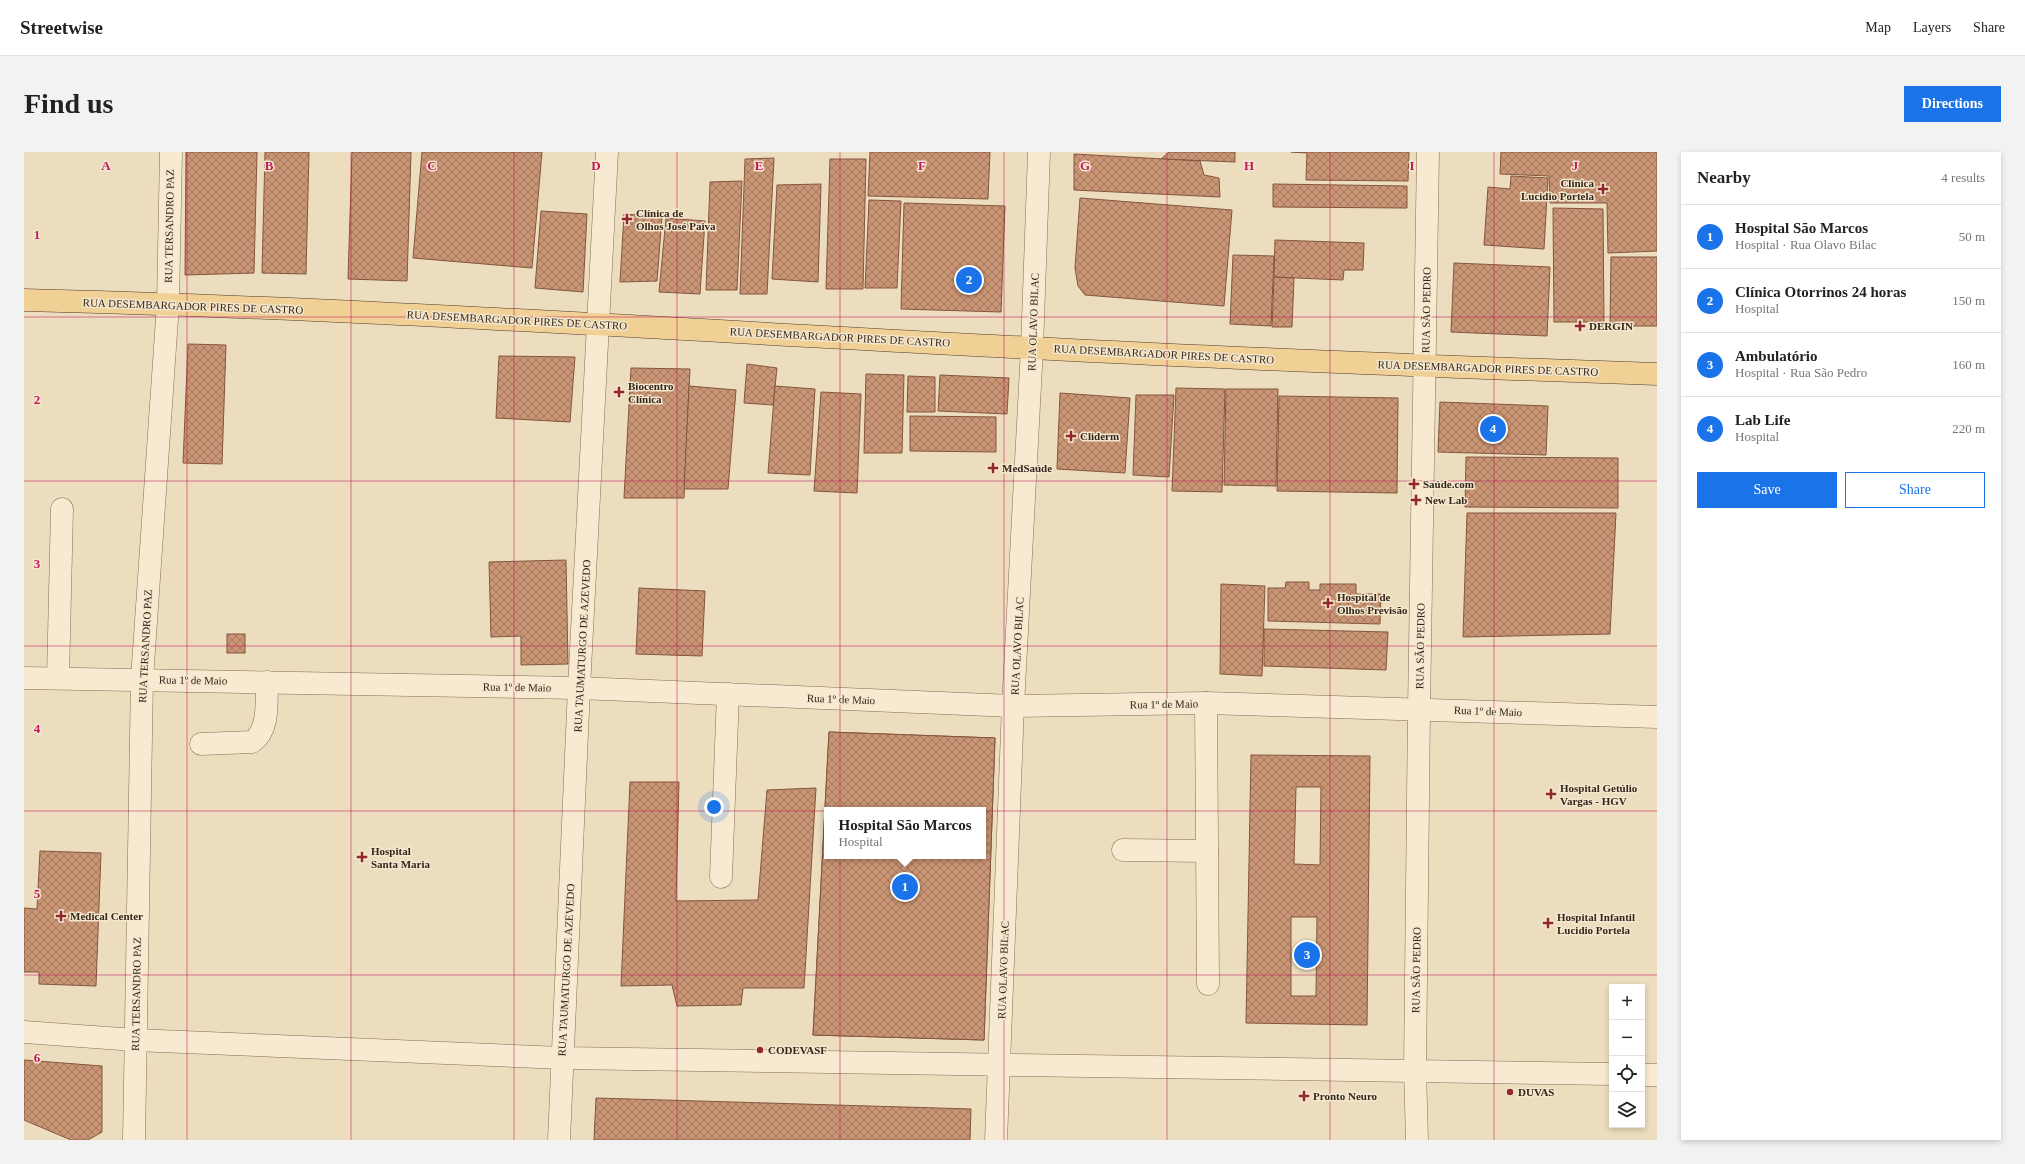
<!DOCTYPE html>
<meta charset="utf-8">
<style>
:root{--surface:#fff;--page:#f2f2f2;--text:#222;--muted:#767676;--line:#e0e0e0;--accent:#1a73e8}
body{margin:0;font-family:Georgia,serif;background:var(--page);color:var(--text)}
.controls{position:absolute;right:12px;bottom:12px;display:grid;overflow:hidden;border-radius:0px;box-shadow:0 2px 6px #0003}
.controls button{width:36px;height:36px;display:grid;place-items:center;padding:0;border:0;border-bottom:1px solid var(--line);background:var(--surface);color:var(--text);font:20px sans-serif}
.you{position:absolute;left:690px;top:655px;width:14px;height:14px;margin:-10px;border:3px solid #fff;border-radius:50%;background:#1a73e8;box-shadow:0 0 0 6px #1a73e833}
.badge{display:grid;place-items:center;width:26px;height:26px;border-radius:50%;background:var(--accent);color:#fff;font-size:13px;font-weight:700}
.pin{position:absolute;translate:-50% -50%;border:2px solid #fff;box-shadow:0 1px 4px #0006}
.popup{position:absolute;left:800px;top:655px;width:162px;height:52px;box-sizing:border-box;display:grid;place-content:center;border-radius:0px;background:var(--surface);filter:drop-shadow(0 1px 3px #0005);font-size:13px;white-space:nowrap;color:var(--muted)}
.popup b{font-size:15px;color:var(--text)}
.popup::after{content:'';position:absolute;left:50%;top:100%;margin-left:-8px;border:8px solid transparent;border-top-color:var(--surface)}
.list{margin:0;padding:0;list-style:none}
h2{display:flex;justify-content:space-between;align-items:center;height:52px;margin:0;padding:0 16px;font-size:17px}
h2 small{font-size:13px;font-weight:400;color:var(--muted)}
.list li{display:grid;grid-template-columns:26px 1fr auto;gap:12px;align-items:center;box-sizing:border-box;height:64px;padding:0 16px;border-top:1px solid var(--line)}
.list b{display:block;font-size:15px;white-space:nowrap}
.list p{margin:0;font-size:13px;white-space:nowrap;color:var(--muted)}
.list em{font-size:13px;font-style:normal;color:var(--muted)}
.actions{display:flex;gap:8px;padding:12px 16px}
.actions a{flex:1;padding:9px 0;border:1px solid var(--accent);border-radius:0px;text-align:center;font-size:14px;color:var(--accent)}
.actions .main{background:var(--accent);color:#fff}
.icon{flex:none;width:22px;height:22px;fill:none;stroke:currentColor;stroke-width:2;stroke-linecap:round;stroke-linejoin:round}
.map{position:relative;flex:none;width:1633px;height:988px;overflow:hidden;border-radius:0px}
header{display:flex;align-items:center;gap:24px;box-sizing:border-box;height:56px;padding:0 20px;background:var(--surface);border-bottom:1px solid var(--line)}
header strong{font-size:19px}
nav{display:flex;gap:22px;margin-inline-start:auto;font-size:14px}
.intro{display:flex;align-items:center;justify-content:space-between;box-sizing:border-box;height:96px;padding:0 24px}
h1{margin:0;font-size:28px}
.button{padding:10px 18px;border-radius:0px;background:var(--accent);color:#fff;font-size:14px;font-weight:700}
main{display:flex;gap:24px;padding:0 24px}
aside{flex:1;background:var(--surface);border-radius:0px;box-shadow:0 2px 6px #0003}
.map>svg:first-child{display:block}
</style>
<header>
<strong>Streetwise</strong>
<nav><a>Map</a><a>Layers</a><a>Share</a></nav>
</header>
<div class="intro"><h1>Find us</h1><a class="button">Directions</a></div>
<main>
<div class="map">
<svg width="1633" height="988" viewBox="0 0 1633 988">
<defs>
<pattern id="building-cross-hatch" width="8" height="8" patternUnits="userSpaceOnUse"><rect width="8" height="8" fill="#ca9574"/><path d="M0 0l8 8M0 8l8-8" fill="none" stroke="#a5795e"/></pattern>
</defs>
<rect width="100%" height="100%" fill="#ecddbe"/>
<g fill="url(#building-cross-hatch)" stroke="#83563e" fill-rule="evenodd">
<polygon points="162,0 233,0 230,121 161,123"/>
<polygon points="241,0 285,0 282,122 238,121"/>
<polygon points="328,0 387,0 383,129 324,127"/>
<polygon points="398,0 518,0 508,116 389,106"/>
<polygon points="846,0 966,0 964,47 844,44"/>
<polygon points="1145,0 1211,0 1211,10 1137,7"/>
<polygon points="1267,0 1385,0 1384,29 1282,28 1283,1"/>
<polygon points="1477,0 1633,0 1633,99 1584,101 1583,51 1526,51 1525,24 1476,22"/>
<polygon points="1050,2 1176,9 1180,23 1195,26 1196,45 1050,38"/>
<polygon points="750,6 743,142 716,142 721,7"/>
<polygon points="806,7 842,7 839,137 802,137"/>
<polygon points="1487,24 1524,26 1520,97 1460,93 1464,35 1486,37"/>
<polygon points="718,29 713,138 682,138 686,30"/>
<polygon points="797,32 794,130 748,127 753,33"/>
<polygon points="1249,32 1383,34 1383,56 1249,55"/>
<polygon points="1056,46 1208,58 1200,154 1061,143 1054,134 1051,116"/>
<polygon points="845,48 877,49 873,136 841,136"/>
<polygon points="880,51 981,54 977,160 877,157"/>
<polygon points="1529,56 1579,57 1580,170 1530,170"/>
<polygon points="517,59 563,62 559,140 511,136"/>
<polygon points="600,62 638,65 633,129 596,130"/>
<polygon points="642,66 681,69 676,142 635,140"/>
<polygon points="1251,88 1340,91 1339,118 1320,118 1319,128 1250,125"/>
<polygon points="1209,103 1250,104 1247,174 1206,172"/>
<polygon points="1587,105 1633,105 1633,174 1586,174"/>
<polygon points="1430,111 1526,115 1523,184 1427,180"/>
<polygon points="1250,125 1270,126 1268,175 1248,175"/>
<polygon points="164,192 202,193 198,312 159,311"/>
<polygon points="475,204 551,205 546,270 472,266"/>
<polygon points="723,212 753,216 749,253 720,251"/>
<polygon points="607,216 666,217 660,346 600,346"/>
<polygon points="842,222 880,223 878,301 840,301"/>
<polygon points="916,223 985,226 983,262 914,259"/>
<polygon points="884,224 911,225 911,260 883,260"/>
<polygon points="665,234 712,238 704,337 660,337"/>
<polygon points="751,234 791,237 786,323 744,321"/>
<polygon points="1152,236 1201,237 1198,340 1148,339"/>
<polygon points="1202,237 1254,237 1252,334 1200,333"/>
<polygon points="797,240 837,242 833,341 790,339"/>
<polygon points="1036,241 1106,246 1101,321 1033,317"/>
<polygon points="1112,243 1150,243 1145,325 1109,323"/>
<polygon points="1255,244 1374,246 1373,341 1253,339"/>
<polygon points="1416,250 1524,254 1522,303 1414,300"/>
<polygon points="886,264 972,265 972,300 886,299"/>
<polygon points="1442,305 1594,306 1594,356 1441,355"/>
<polygon points="1443,361 1592,361 1586,482 1439,485"/>
<polygon points="542,408 544,512 497,513 497,484 467,485 465,410"/>
<polygon points="1262,430 1285,430 1285,438 1296,438 1296,432 1332,432 1332,442 1357,442 1356,472 1244,469 1244,436 1261,436"/>
<polygon points="1197,432 1241,434 1238,524 1196,522"/>
<polygon points="615,436 681,439 678,504 612,502"/>
<polygon points="1240,477 1364,480 1362,518 1240,514"/>
<rect x="203" y="482" width="18" height="19"/>
<path d="M805 580 971 586 960 888 789 883ZM803 658H959V704H803Z"/>
<path d="M805 580 971 586 960 888 789 883ZM803 658H959V704H803Z"/>
<path d="M1227 603 1346 604 1343 873 1222 871ZM1272 635H1297L1296 713 1270 712ZM1267 765H1293L1292 844H1267Z"/>
<polygon points="606,630 655,630 652,749 734,748 743,638 792,636 780,836 719,836 717,853 653,854 648,833 597,834"/>
<polygon points="16,699 77,701 72,834 15,832 15,820 0,820 0,756 13,757"/>
<polygon points="0,908 78,914 78,980 64,988 47,988 0,968"/>
<polygon points="572,946 947,957 946,988 570,988"/>
</g>
<g fill="none" stroke-linecap="round" stroke-linejoin="round">
<defs>
<g id="minor">
<polyline points="0,526 555,536 989,554 1182,551 1633,565"/>
<polyline points="34,526 38,357"/>
<polyline points="1182,551 1184,832"/>
<path d="M177 592 228 590C246 578 242 550 243 530"/>
<polyline points="1099,698 1183,699"/>
<polyline points="697,725 704,542"/>
<polyline points="0,880 111,888 538,906 1588,922"/>
<polyline points="1618,923 1633,923"/>
<polyline points="110,988 118,527 144,152 147,0"/>
<polyline points="535,988 555,536 583,0"/>
<polyline points="972,988 989,554 1008,196 1015,0"/>
<polyline points="1393,988 1391,918 1395,557 1404,0"/>
</g>
<path id="major" d="M0 148C337 156 673 179 1009 196 1217 207 1425 215 1633 222"/>
</defs>
<use href="#minor" stroke="#846d57" stroke-width="23"/>
<use href="#major" stroke="#513c2c" stroke-width="23"/>
<use href="#minor" stroke="#f8ead0" stroke-width="22"/>
<use href="#major" stroke="#f0d095" stroke-width="22"/>
</g>
<path fill="none" stroke="#c2185b" stroke-width="1" stroke-opacity="0.55" d="M163 0V988M327 0V988M490 0V988M653 0V988M816 0V988M980 0V988M1143 0V988M1306 0V988M1470 0V988M0 165H1633M0 329H1633M0 494H1633M0 659H1633M0 823H1633"/>
<g fill="#92282d" stroke="#f4e7cd" stroke-width="1.5">
<path d="M1577 31h4v4h4v4h-4v4h-4v-4h-4v-4h4z"/>
<path d="M601 61h4v4h4v4h-4v4h-4v-4h-4v-4h4z"/>
<path d="M1554 168h4v4h4v4h-4v4h-4v-4h-4v-4h4z"/>
<path d="M593 234h4v4h4v4h-4v4h-4v-4h-4v-4h4z"/>
<path d="M1045 278h4v4h4v4h-4v4h-4v-4h-4v-4h4z"/>
<path d="M967 310h4v4h4v4h-4v4h-4v-4h-4v-4h4z"/>
<path d="M1388 326h4v4h4v4h-4v4h-4v-4h-4v-4h4z"/>
<path d="M1390 342h4v4h4v4h-4v4h-4v-4h-4v-4h4z"/>
<path d="M1302 445h4v4h4v4h-4v4h-4v-4h-4v-4h4z"/>
<path d="M1525 636h4v4h4v4h-4v4h-4v-4h-4v-4h4z"/>
<path d="M336 699h4v4h4v4h-4v4h-4v-4h-4v-4h4z"/>
<path d="M35 758h4v4h4v4h-4v4h-4v-4h-4v-4h4z"/>
<path d="M1522 765h4v4h4v4h-4v4h-4v-4h-4v-4h4z"/>
<circle cx="736" cy="898" r="4"/>
<circle cx="1486" cy="940" r="4"/>
<path d="M1278 938h4v4h4v4h-4v4h-4v-4h-4v-4h4z"/>
</g>
<g text-anchor="middle" dominant-baseline="central" stroke-width="3" stroke-linejoin="round" paint-order="stroke">
<g font-size="11" font-weight="bold" fill="#34261c" stroke="#f4e7cd" text-anchor="start">
<text x="1570" y="31" text-anchor="end">Clinica<tspan x="1570" dy="13">Lucidio Portela</tspan></text>
<text x="612" y="61">Clínica de<tspan x="612" dy="13">Olhos José Paiva</tspan></text>
<text x="1565" y="174">DERGIN</text>
<text x="604" y="234">Biocentro<tspan x="604" dy="13">Clínica</tspan></text>
<text x="1056" y="284">Cliderm</text>
<text x="978" y="316">MedSaúde</text>
<text x="1399" y="332">Saúde.com</text>
<text x="1401" y="348">New Lab</text>
<text x="1313" y="445">Hospital de<tspan x="1313" dy="13">Olhos Previsão</tspan></text>
<text x="1536" y="636">Hospital Getúlio<tspan x="1536" dy="13">Vargas - HGV</tspan></text>
<text x="347" y="699">Hospital<tspan x="347" dy="13">Santa Maria</tspan></text>
<text x="46" y="764">Medical Center</text>
<text x="1533" y="765">Hospital Infantil<tspan x="1533" dy="13">Lucidio Portela</tspan></text>
<text x="744" y="898">CODEVASF</text>
<text x="1494" y="940">DUVAS</text>
<text x="1289" y="944">Pronto Neuro</text>
</g>
<g font-size="11" fill="#34261c" stroke="#f4e7cd">
<text transform="translate(145 74) rotate(-89)">RUA TERSANDRO PAZ</text>
<text transform="translate(169 154) rotate(2)">RUA DESEMBARGADOR PIRES DE CASTRO</text>
<text transform="translate(1402 158) rotate(-89)">RUA SÃO PEDRO</text>
<text transform="translate(493 168) rotate(3)">RUA DESEMBARGADOR PIRES DE CASTRO</text>
<text transform="translate(1009 170) rotate(-88)">RUA OLAVO BILAC</text>
<text transform="translate(816 185) rotate(3)">RUA DESEMBARGADOR PIRES DE CASTRO</text>
<text transform="translate(1140 202) rotate(3)">RUA DESEMBARGADOR PIRES DE CASTRO</text>
<text transform="translate(1464 216) rotate(2)">RUA DESEMBARGADOR PIRES DE CASTRO</text>
<text transform="translate(121 494) rotate(-87)">RUA TERSANDRO PAZ</text>
<text transform="translate(558 494) rotate(-87)">RUA TAUMATURGO DE AZEVEDO</text>
<text transform="translate(993 494) rotate(-87)">RUA OLAVO BILAC</text>
<text transform="translate(1396 494) rotate(-89)">RUA SÃO PEDRO</text>
<text transform="translate(169 528) rotate(1)">Rua 1º de Maio</text>
<text transform="translate(493 535) rotate(1)">Rua 1º de Maio</text>
<text transform="translate(817 547) rotate(2)">Rua 1º de Maio</text>
<text transform="translate(1140 552) rotate(-1)">Rua 1º de Maio</text>
<text transform="translate(1464 559) rotate(2)">Rua 1º de Maio</text>
<text transform="translate(542 818) rotate(-87)">RUA TAUMATURGO DE AZEVEDO</text>
<text transform="translate(979 818) rotate(-88)">RUA OLAVO BILAC</text>
<text transform="translate(1392 818) rotate(-89)">RUA SÃO PEDRO</text>
<text transform="translate(112 842) rotate(-89)">RUA TERSANDRO PAZ</text>
</g>
</g>
<g font-size="13" text-anchor="middle" font-weight="bold" fill="#c2185b" stroke="#f4e7cd" stroke-width="3" stroke-linejoin="round" paint-order="stroke">
<text x="82" y="18">A</text>
<text x="245" y="18">B</text>
<text x="408" y="18">C</text>
<text x="572" y="18">D</text>
<text x="735" y="18">E</text>
<text x="898" y="18">F</text>
<text x="1061" y="18">G</text>
<text x="1225" y="18">H</text>
<text x="1388" y="18">I</text>
<text x="1551" y="18">J</text>
<text x="13" y="87">1</text>
<text x="13" y="252">2</text>
<text x="13" y="416">3</text>
<text x="13" y="581">4</text>
<text x="13" y="746">5</text>
<text x="13" y="910">6</text>
</g>
</svg>
<div class="controls">
<button>+</button>
<button>−</button>
<button><svg class="icon" aria-label="locate" viewBox="0 0 24 24"><circle cx="12" cy="12" r="6"/><path d="M12 2v4M12 18v4M2 12h4M18 12h4"/></svg></button>
<button><svg class="icon" aria-label="layers" viewBox="0 0 24 24"><path d="M12 4l9 5-9 5-9-5zM3 14l9 5 9-5"/></svg></button>
</div>
<div class="you"></div>
<div class="pin badge" style="left:881px;top:735px">1</div>
<div class="popup"><b>Hospital São Marcos</b>Hospital</div>
<div class="pin badge" style="left:945px;top:128px">2</div>
<div class="pin badge" style="left:1283px;top:803px">3</div>
<div class="pin badge" style="left:1469px;top:277px">4</div>
</div>
<aside>
<h2>Nearby<small>4 results</small></h2>
<ul class="list">
<li><span class="badge">1</span><div><b>Hospital São Marcos</b><p>Hospital · Rua Olavo Bilac</p></div><em>50 m</em></li>
<li><span class="badge">2</span><div><b>Clínica Otorrinos 24 horas</b><p>Hospital</p></div><em>150 m</em></li>
<li><span class="badge">3</span><div><b>Ambulatório</b><p>Hospital · Rua São Pedro</p></div><em>160 m</em></li>
<li><span class="badge">4</span><div><b>Lab Life</b><p>Hospital</p></div><em>220 m</em></li>
</ul>
<div class="actions"><a class="main">Save</a><a>Share</a></div>
</aside>
</main>
